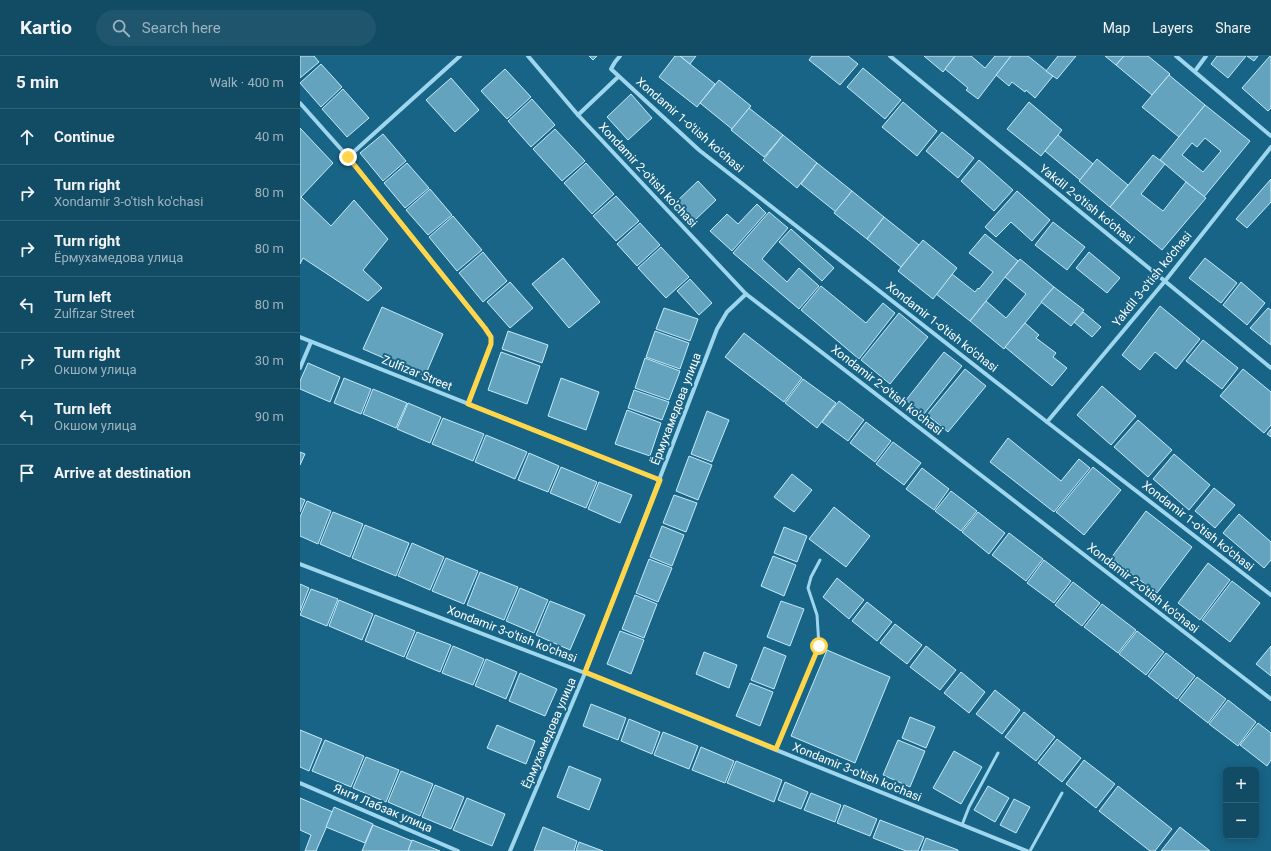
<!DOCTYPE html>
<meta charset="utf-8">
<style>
:root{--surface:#124b64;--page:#1f556d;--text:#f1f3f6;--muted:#9cb3bf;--line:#316378}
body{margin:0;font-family:Roboto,sans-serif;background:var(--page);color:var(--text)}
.controls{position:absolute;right:12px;bottom:12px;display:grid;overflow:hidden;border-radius:6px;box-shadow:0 2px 10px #0003}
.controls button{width:36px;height:36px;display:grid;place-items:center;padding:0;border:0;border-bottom:1px solid var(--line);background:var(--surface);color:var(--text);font:20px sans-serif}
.stop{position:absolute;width:12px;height:12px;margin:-9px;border:3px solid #ffd54a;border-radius:50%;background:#fff}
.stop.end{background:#ffd54a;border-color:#fff;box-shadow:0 1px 4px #0008}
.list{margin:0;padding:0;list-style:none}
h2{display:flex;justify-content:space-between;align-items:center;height:52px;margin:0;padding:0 16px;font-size:17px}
h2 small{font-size:13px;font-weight:400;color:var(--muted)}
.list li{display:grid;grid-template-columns:26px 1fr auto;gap:12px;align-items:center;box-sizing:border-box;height:56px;padding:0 16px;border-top:1px solid var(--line)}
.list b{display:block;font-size:15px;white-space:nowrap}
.list p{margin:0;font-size:13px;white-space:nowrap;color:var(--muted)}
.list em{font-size:13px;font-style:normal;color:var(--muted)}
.icon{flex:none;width:22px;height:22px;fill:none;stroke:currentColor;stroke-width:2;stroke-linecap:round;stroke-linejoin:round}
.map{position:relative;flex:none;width:971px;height:795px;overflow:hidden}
header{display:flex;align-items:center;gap:24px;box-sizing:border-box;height:56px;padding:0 20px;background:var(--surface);border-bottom:1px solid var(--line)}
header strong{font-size:19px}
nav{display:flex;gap:22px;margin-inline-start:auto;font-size:14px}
.search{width:280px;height:36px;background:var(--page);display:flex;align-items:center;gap:10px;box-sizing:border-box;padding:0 14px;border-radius:22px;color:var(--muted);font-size:15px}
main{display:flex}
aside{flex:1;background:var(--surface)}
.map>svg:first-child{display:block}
</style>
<header>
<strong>Kartio</strong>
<div class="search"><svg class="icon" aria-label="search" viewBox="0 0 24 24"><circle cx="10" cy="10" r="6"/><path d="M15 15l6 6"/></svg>Search here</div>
<nav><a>Map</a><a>Layers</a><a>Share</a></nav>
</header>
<main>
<aside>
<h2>5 min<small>Walk · 400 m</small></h2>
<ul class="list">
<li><svg class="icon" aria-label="ahead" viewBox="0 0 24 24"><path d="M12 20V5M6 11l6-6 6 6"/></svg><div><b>Continue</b></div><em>40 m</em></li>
<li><svg class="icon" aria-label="right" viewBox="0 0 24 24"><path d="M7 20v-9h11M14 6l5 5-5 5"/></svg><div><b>Turn right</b><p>Xondamir 3-o'tish ko'chasi</p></div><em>80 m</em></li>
<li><svg class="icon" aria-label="right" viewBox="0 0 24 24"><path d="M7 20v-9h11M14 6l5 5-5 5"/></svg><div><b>Turn right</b><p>Ёрмухамедова улица</p></div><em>80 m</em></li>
<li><svg class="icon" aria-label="left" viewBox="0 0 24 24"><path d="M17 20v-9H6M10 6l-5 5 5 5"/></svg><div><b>Turn left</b><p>Zulfizar Street</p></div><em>80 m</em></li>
<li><svg class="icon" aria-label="right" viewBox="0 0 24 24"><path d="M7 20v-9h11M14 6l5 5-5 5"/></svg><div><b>Turn right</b><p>Окшом улица</p></div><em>30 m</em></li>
<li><svg class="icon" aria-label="left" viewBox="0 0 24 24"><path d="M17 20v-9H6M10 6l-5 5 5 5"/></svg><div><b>Turn left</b><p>Окшом улица</p></div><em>90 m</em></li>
<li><svg class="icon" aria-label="arrive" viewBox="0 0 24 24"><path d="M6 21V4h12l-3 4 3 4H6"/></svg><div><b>Arrive at destination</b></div></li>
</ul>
</aside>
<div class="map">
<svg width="971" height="795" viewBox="0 0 971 795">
<rect width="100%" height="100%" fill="#186486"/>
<g fill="#63a3bd" stroke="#c4eaf9" fill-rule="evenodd">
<polygon points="0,0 14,0 19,6 0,22"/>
<polygon points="289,0 297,0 293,4"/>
<polygon points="375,0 380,0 415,28 397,51 359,21"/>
<polygon points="380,0 396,0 390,8"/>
<polygon points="512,0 548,0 558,8 540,29 509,4"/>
<polygon points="624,0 655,0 643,16"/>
<polygon points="655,0 671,0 685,12 695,0 711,0 678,43 666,34 668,32 645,13"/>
<polygon points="711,0 728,0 753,20 735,42 726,34 725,36 712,26 709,30 696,19"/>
<polygon points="758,0 776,0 757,23 746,15"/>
<polygon points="805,0 824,0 816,9"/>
<polygon points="824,0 848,0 870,18 852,39 816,9"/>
<polygon points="917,0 946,0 928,22 911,8"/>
<polygon points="947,0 958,0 954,5"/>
<polygon points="970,0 971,0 971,52 968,55 942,32"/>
<polygon points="21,8 42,31 21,51 0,27"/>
<polygon points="563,12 601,44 585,63 547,31"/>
<polygon points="205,13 231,41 207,63 181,35"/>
<polygon points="869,19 905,49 879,81 842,51"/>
<polygon points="151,22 179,54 155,76 126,44"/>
<polygon points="419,24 451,50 432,73 400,47"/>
<polygon points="43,33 69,62 47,81 22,53"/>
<polygon points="331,38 352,62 328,84 307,61"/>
<polygon points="232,43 255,69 231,91 208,65"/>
<polygon points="603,46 637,75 617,100 582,71"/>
<polygon points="729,46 762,74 741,100 707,73"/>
<path d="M905 49 950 85 904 141 860 104ZM905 82 921 95 903 116 882 99 892 87 897 91Z"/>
<polygon points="449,52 483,79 464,101 431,74"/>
<polygon points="0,72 33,107 1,141 31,170 54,144 88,183 63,214 82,232 68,245 3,202 0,208"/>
<polygon points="255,73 285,105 262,125 233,93"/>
<polygon points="642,76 674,102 658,122 626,95"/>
<polygon points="83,78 106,105 83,125 60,97"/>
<polygon points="483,79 517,107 497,132 463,104"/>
<polygon points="758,79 793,108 780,124 745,95"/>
<polygon points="853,99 865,108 841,138 863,155 886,126 906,142 862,194 810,151"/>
<polygon points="797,103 828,129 810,151 779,125"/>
<polygon points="679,104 713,134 694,155 661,125"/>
<polygon points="107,107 129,132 105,152 84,127"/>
<polygon points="286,107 314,138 292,158 264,127"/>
<polygon points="517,107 552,135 536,156 501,128"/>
<polygon points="971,123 971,146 947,172 936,163"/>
<polygon points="398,125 416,144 394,165 376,146"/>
<polygon points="130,133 152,159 128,179 106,154"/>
<polygon points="552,135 584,161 567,183 534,157"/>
<polygon points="717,135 750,164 732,185 711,166 696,181 685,171"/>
<polygon points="316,140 339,165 316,185 293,160"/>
<polygon points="457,148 466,157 432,195 410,175 427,158 438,168"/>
<polygon points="469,156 488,172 462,203 487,226 499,212 519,230 499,253 433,197"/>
<polygon points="153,160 182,194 157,215 129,181"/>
<polygon points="584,161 619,189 601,211 567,183"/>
<polygon points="753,166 785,191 767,214 735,189"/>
<polygon points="340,167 360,189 337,210 317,188"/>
<polygon points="491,173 534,212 522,225 479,186"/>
<polygon points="685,178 718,205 670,265 636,238 652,218 675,236 678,232 679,233 693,216 669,197"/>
<polygon points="623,184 657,212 633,243 598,215"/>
<polygon points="361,191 389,221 366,242 338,212"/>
<polygon points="183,196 207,225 183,246 159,217"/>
<polygon points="789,196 820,222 807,237 776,212"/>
<polygon points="263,202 300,246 269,272 232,228"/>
<polygon points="905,202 937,227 921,247 889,222"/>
<polygon points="720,203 754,231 704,293 670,265 686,245 706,262 726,238 705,221"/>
<polygon points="390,223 412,247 399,259 377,235"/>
<polygon points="210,226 233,252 210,272 187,246"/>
<polygon points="941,226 965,247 947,269 923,249"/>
<polygon points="521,230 566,267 583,247 595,257 559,303 501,254"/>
<polygon points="754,231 784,254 771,270 741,246"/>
<polygon points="860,250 900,283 876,313 855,296 840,314 822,299"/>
<polygon points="82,251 143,278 125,320 63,293"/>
<polygon points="364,252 398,263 390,285 356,273"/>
<polygon points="968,252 971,254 971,289 950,272"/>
<polygon points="783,256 801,271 792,281 774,266"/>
<polygon points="599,257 628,281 590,328 561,304"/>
<polygon points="725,267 739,279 736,282 756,297 753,301 767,312 752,330 705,291"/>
<polygon points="208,275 248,289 242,307 202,293"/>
<polygon points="355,275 389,287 380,313 346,301"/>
<polygon points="444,277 502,322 484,346 425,301"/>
<polygon points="903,284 938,312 922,333 886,305"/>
<polygon points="201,296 240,310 227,348 188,334"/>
<polygon points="644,296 662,310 624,358 606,344"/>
<polygon points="345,302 380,315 369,344 335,332"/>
<polygon points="8,307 40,321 30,346 0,333 0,325"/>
<polygon points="665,313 686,330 648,376 627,359"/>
<polygon points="943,313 971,336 971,369 964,377 920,340"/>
<polygon points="44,322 71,333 61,358 34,347"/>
<polygon points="261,322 299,336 286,374 248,360"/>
<polygon points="503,323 536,347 517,372 485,347"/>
<polygon points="802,330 836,360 811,389 777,359"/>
<polygon points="73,333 107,347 96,372 63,358"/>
<polygon points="334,334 369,346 362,364 328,352"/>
<polygon points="539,345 564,364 548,385 522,366"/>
<polygon points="108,347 141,361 130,387 97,373"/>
<polygon points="327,354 361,367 350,400 315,388"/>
<polygon points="407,355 429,364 412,406 391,398"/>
<polygon points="143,362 184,378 173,405 132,388"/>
<polygon points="838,364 872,394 848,421 814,391"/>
<polygon points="566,366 591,385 575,406 550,387"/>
<polygon points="971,373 971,381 967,378"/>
<polygon points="186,379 227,396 215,423 175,406"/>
<polygon points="708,382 761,425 779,403 790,412 754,456 690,406"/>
<polygon points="593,386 621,407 604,429 576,408"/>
<polygon points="0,396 5,398 0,409"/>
<polygon points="229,397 259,410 248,436 218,424"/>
<polygon points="874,398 910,429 889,454 853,423"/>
<polygon points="389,400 412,409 398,444 376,435"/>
<polygon points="261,411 297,426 286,452 250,437"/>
<polygon points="793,411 821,434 784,479 756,456"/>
<polygon points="622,412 649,433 634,454 606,433"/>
<polygon points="492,418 512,434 494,456 474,441"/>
<polygon points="299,426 332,439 320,467 288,453"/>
<polygon points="914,432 935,449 915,472 895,455"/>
<polygon points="651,435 677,455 661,475 635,455"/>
<polygon points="374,439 397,447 386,476 363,467"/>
<polygon points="0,442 5,444 0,456"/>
<polygon points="7,445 31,455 18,488 0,480 0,461"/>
<polygon points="534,451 570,480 546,511 509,483"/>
<polygon points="846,455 892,491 857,537 811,502"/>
<polygon points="33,456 63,468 50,501 20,488"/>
<polygon points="678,456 705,477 689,498 662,476"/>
<polygon points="939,458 971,486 971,504 964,512 923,477"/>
<polygon points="65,469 109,487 96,520 52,502"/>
<polygon points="362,470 384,479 372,510 350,501"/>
<polygon points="484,471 507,480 497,506 474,497"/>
<polygon points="709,477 743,503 726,525 692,499"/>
<polygon points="112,487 144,501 130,534 98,520"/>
<polygon points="473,500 496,509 484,540 461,530"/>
<polygon points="146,502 178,515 164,548 132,535"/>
<polygon points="349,503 372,512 358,546 336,537"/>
<polygon points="744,504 771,525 754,547 727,527"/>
<polygon points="908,507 930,524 900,564 878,547"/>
<polygon points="180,516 218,531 204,564 167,549"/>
<polygon points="537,522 564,544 549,563 523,541"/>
<polygon points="932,525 960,547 930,586 902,564"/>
<polygon points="773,526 800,547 782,570 755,549"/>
<polygon points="0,528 9,532 0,555"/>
<polygon points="220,532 248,544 234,577 206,565"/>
<polygon points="11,533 38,543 27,570 0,559"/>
<polygon points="335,539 357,548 344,582 322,573"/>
<polygon points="39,544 73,558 62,584 29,570"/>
<polygon points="250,545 285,559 270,594 236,579"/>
<polygon points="481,545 504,553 490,590 467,581"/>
<polygon points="567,546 592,566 577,585 552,565"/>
<polygon points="802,548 836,574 818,597 784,571"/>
<polygon points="75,559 115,575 104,601 65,585"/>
<polygon points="595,568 622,589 607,608 580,587"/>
<polygon points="320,575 344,584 331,618 307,608"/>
<polygon points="837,575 864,596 846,619 819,598"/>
<polygon points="117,576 151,589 140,616 106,602"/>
<polygon points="153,590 184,603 173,629 142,617"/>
<polygon points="626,590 656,614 640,634 610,611"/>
<polygon points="971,590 971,620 956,608"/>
<polygon points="464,591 486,600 474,633 451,624"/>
<polygon points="527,594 590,621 555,707 491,680"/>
<polygon points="404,596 437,609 429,632 396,618"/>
<polygon points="866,597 895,620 877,643 848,620"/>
<polygon points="186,603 217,616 206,643 175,630"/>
<polygon points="661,616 685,636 669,657 644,637"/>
<polygon points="220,617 257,633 245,660 209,645"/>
<polygon points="897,621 926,643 908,667 879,644"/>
<polygon points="450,627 473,636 460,670 436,660"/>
<polygon points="695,634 720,654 702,678 676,658"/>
<polygon points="928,644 956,666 938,690 909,668"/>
<polygon points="291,648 326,662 318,684 283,670"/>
<polygon points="724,656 755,681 736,705 705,681"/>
<polygon points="610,661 635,671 626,692 602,682"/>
<polygon points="329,663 360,676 352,698 321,685"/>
<polygon points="958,667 971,677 971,704 967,710 940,689"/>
<polygon points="197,669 235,685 226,708 187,692"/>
<polygon points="0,674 22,683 9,715 0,711"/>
<polygon points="363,676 398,690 389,713 354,699"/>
<polygon points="757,683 781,702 762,726 738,707"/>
<polygon points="25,684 64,700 51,731 12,715"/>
<polygon points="598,684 625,695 610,731 583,719"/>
<polygon points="401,691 434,705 425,727 392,714"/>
<polygon points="654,695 682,711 661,748 633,732"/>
<polygon points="66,701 99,714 86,746 53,732"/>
<polygon points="784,704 815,728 796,752 766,728"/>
<polygon points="436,705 482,724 474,746 427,727"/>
<polygon points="269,710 301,723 289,754 257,741"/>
<polygon points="101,715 133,728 120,760 88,746"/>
<polygon points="485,726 508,736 501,753 478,744"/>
<polygon points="135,729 164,741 151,773 122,761"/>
<polygon points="688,730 709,742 695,766 674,754"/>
<polygon points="818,730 872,773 855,795 850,795 799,755"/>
<polygon points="511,737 541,749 535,766 504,754"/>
<polygon points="0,742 33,756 16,795 5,795 11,779 0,774"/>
<polygon points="167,742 205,758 192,790 153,774"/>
<polygon points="714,743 730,751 716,777 700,769"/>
<polygon points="544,749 577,763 570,780 537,767"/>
<polygon points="34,751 73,768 65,787 26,771"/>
<polygon points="580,764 624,781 618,795 606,795 573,782"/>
<polygon points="73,769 112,785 108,795 62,795"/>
<polygon points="243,771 277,785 274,795 234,795"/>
<polygon points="880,771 910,795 861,795"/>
<polygon points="626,782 658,794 658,795 621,795"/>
<polygon points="112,784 140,795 108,795"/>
<polygon points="279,786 303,795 276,795"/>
</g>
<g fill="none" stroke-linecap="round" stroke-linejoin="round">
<g stroke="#9ed6ed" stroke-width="3">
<polyline points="476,693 519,590 517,559 508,532 511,521 520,504"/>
<polyline points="662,769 669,751 698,697"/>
<polyline points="730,795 762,737"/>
</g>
<g stroke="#9ed6ed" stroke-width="4">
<polyline points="228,0 278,59 446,238 971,643"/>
<polyline points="320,0 315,6 311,13 399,94 747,366 971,539"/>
<polyline points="590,0 971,312"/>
<polyline points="876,0 971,80"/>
<polyline points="895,15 906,0"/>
<polyline points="0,47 48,101 185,272 191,281 191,288 168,348"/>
<polyline points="278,59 318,21"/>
<polyline points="48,101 160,0"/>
<polyline points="0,281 360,424"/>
<polyline points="0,312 11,286"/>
<polyline points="747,366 865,225 971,91"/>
<polyline points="0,508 285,617 727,795"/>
<polyline points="0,727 158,795"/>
<polyline points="210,795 285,617 417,273 427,256 446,238"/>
</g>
</g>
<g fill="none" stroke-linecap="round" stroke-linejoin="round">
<polyline stroke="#ffd54a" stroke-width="5" points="48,101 185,272 191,281 191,288 168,348 360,424 285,616 476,693 519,590"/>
</g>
<g text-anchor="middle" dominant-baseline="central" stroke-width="4" stroke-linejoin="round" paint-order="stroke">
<g font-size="12" fill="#fff" stroke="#186486">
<text transform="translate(390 69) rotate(41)">Xondamir 1-o'tish ko'chasi</text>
<text transform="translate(348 119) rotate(47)">Xondamir 2-o'tish ko'chasi</text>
<text transform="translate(787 148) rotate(39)">Yakdil 2-o'tish ko'chasi</text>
<text transform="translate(852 223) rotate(-51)">Yakdil 3-o'tish ko'chasi</text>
<text transform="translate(642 271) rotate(38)">Xondamir 1-o'tish ko'chasi</text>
<text transform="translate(117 317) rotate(22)">Zulfizar Street</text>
<text transform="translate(587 334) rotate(38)">Xondamir 2-o'tish ko'chasi</text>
<text transform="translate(376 353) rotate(-69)">Ёрмухамедова улица</text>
<text transform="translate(898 470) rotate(38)">Xondamir 1-o'tish ko'chasi</text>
<text transform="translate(843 532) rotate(38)">Xondamir 2-o'tish ko'chasi</text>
<text transform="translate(212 578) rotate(21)">Xondamir 3-o'tish ko'chasi</text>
<text transform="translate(249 677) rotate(-67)">Ёрмухамедова улица</text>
<text transform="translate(557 716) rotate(22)">Xondamir 3-o'tish ko'chasi</text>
<text transform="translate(83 752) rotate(23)">Янги Лабзак улица</text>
</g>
</g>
</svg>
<div class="controls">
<button>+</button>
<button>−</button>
</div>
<div class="stop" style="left:519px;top:590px"></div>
<div class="stop end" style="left:48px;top:101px"></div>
</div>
</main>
